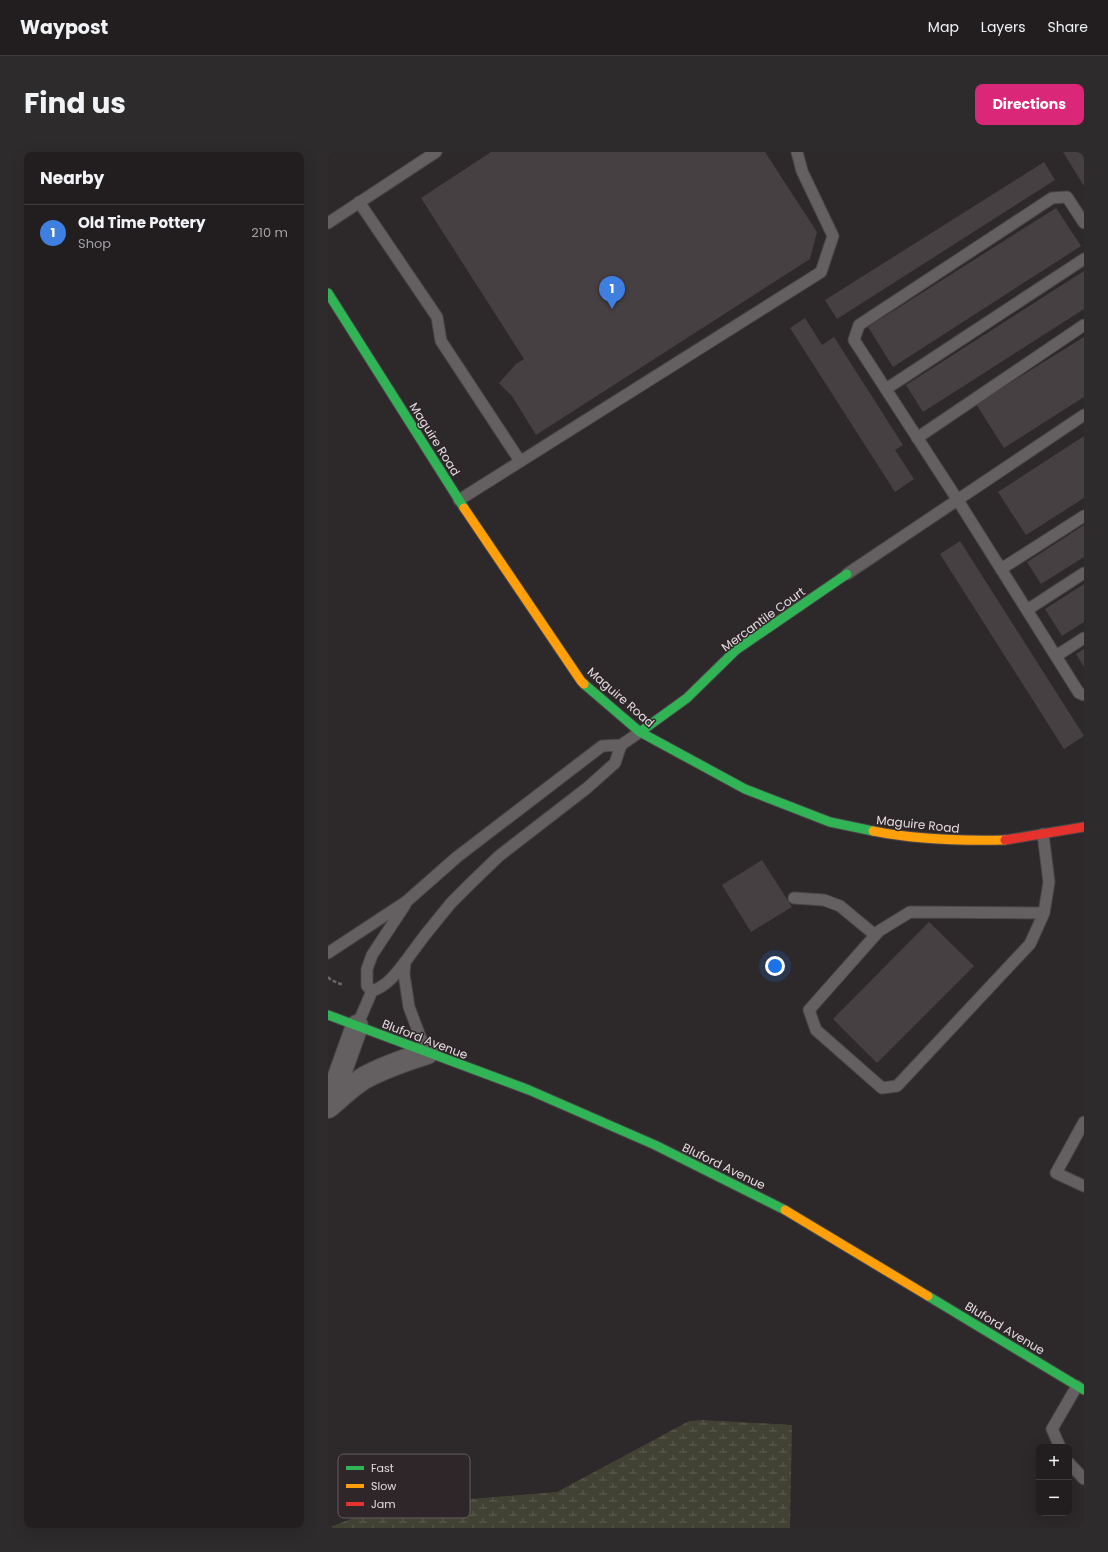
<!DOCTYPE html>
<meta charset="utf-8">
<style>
:root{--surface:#221e20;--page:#2e2b2d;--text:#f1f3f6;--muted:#a2a2a5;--line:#3f3c3e;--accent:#db2777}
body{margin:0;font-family:Poppins,sans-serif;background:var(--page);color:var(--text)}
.controls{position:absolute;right:12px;bottom:12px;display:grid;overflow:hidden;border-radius:8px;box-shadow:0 4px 16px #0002}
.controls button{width:36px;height:36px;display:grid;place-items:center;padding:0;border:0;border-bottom:1px solid var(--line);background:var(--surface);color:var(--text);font:20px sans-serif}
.you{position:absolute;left:447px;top:814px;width:14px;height:14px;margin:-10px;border:3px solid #fff;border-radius:50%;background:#1a73e8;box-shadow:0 0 0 6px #1a73e833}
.badge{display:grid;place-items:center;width:26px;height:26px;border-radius:50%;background:var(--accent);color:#fff;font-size:13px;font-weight:700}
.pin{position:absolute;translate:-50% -33px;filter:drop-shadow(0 1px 2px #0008)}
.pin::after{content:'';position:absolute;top:21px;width:14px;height:12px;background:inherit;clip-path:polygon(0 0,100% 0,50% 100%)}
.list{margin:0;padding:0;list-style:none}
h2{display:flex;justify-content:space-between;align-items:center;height:52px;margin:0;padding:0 16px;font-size:17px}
h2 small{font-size:13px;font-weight:400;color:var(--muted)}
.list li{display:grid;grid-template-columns:26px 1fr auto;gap:12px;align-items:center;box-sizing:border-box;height:56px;padding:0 16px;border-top:1px solid var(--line)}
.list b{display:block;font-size:15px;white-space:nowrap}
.list p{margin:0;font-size:13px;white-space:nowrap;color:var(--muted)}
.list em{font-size:13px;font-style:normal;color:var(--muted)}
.map{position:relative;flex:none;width:756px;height:1376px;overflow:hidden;border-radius:8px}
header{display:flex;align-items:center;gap:24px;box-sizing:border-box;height:56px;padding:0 20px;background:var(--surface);border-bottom:1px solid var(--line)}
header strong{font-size:19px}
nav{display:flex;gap:22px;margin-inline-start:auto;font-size:14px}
.intro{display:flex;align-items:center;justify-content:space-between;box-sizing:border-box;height:96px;padding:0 24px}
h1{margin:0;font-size:28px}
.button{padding:10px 18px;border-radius:8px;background:var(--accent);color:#fff;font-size:14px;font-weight:700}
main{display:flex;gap:24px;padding:0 24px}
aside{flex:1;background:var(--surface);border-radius:8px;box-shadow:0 4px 16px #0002}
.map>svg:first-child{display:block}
</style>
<header>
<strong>Waypost</strong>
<nav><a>Map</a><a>Layers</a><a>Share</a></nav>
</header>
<div class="intro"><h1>Find us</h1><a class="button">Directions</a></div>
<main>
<aside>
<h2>Nearby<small></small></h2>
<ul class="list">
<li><span class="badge" style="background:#3f7fe0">1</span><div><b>Old Time Pottery</b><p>Shop</p></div><em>210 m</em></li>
</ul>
</aside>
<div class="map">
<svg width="756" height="1376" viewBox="0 0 756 1376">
<defs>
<pattern id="wetland-marsh" width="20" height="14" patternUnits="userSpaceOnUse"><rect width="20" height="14" fill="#414234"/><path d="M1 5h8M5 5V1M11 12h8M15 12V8" fill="none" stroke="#5c5d51"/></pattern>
</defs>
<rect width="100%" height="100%" fill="#2d282a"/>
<polygon fill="url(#wetland-marsh)" points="374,1268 464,1273 462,1376 0,1376 55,1354 229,1340 361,1269"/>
<g fill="#474043">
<polygon points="163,0 437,0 489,80 482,107 208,283 184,244 171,231 188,212 196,207 93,46"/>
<polygon points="735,0 756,0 756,34"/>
<polygon points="716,10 727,28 509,167 497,148"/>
<polygon points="728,56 753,94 565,215 540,175"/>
<polygon points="756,119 756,157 595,260 578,233"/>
<polygon points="477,166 494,193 506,185 575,293 567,298 586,327 567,340 462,176"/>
<polygon points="756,185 756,245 676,296 648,252"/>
<polygon points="756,284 756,346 698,383 670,340"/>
<polygon points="756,373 756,405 713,432 699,410"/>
<polygon points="632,389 756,584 736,597 612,402"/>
<polygon points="756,432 756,470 734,484 717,457"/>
<polygon points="756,497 756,515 748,502"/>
<polygon points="434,708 464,755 423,780 394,733"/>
<polygon points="601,770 646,814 549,911 505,867"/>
</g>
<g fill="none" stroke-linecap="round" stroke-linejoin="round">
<defs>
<g id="lane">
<polyline points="31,50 109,165 113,189 192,309"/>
<polyline points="0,71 108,0"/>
<polyline points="756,71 739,45 724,46 531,173 526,188 629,347 751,541 756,543"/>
<polyline points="558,237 756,107"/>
<polyline points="589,286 756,173"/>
<polyline points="131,348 493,120 505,84 474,19 469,0"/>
<polyline points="673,417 756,364"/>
<polyline points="519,422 756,263"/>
<polyline points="699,458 756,421"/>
<polyline points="728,504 756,486"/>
<polyline points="715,682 721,730 716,761 702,792 569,934 554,936 488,878 481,858 551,779 582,760 716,761"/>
<polyline points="466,746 496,748 512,754 547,783"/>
<polyline points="0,801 79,749 129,705 274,594 293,593 312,580"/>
<polyline points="44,839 39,834 39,817 44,803 77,753"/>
<path d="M29 874 44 839C59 834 68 822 77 810"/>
<polyline points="98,900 81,855 76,822 77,810 97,783 123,751 142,732 171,704 259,636 287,611 293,593"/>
<polyline points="756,970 728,1021 756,1034"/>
<polyline points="732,1295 724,1277 749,1234"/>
<polyline points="741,1311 756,1327"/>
</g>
<g id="street">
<polyline points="1,952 29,874"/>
<path d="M0 955C12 945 23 934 36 926 56 915 77 908 99 901"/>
</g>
<g id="fast">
<polyline points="0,141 136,356"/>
<polyline points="256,532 312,580 417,637 502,670 545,679"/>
<polyline points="312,580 359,546 408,498 519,422"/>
<polyline points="0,863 201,938 327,993 457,1058"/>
<polyline points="600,1144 756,1238"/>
</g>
<g id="slow">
<polyline points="136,356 253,529 256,532"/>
<path d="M545 679C589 688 632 689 677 688"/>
<polyline points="457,1058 600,1144"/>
</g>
<polyline id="jam" points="677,688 756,675"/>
</defs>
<use href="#lane" stroke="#494647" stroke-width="13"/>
<use href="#street" stroke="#494647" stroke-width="24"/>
<use href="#fast" stroke="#494647" stroke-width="11"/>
<use href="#slow" stroke="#494647" stroke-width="11"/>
<use href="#jam" stroke="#494647" stroke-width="11"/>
<polyline stroke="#696567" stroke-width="2.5" stroke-dasharray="4 2" stroke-linecap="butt" points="0,825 3,828 15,833"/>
<use href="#lane" stroke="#646062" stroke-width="11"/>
<use href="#street" stroke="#646062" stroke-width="22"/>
<use href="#fast" stroke="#30b455" stroke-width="9"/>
<use href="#slow" stroke="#ff9f0a" stroke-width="9"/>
<use href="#jam" stroke="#e5322d" stroke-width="9"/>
</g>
<g text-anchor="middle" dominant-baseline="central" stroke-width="3" stroke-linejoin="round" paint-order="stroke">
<g font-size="12" fill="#e3dde0" stroke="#2f262a">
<text transform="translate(107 287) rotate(58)">Maguire Road</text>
<text transform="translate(435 467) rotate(-36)">Mercantile Court</text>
<text transform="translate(293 545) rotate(41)">Maguire Road</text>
<text transform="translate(590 672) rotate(6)">Maguire Road</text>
<text transform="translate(97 887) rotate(21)">Bluford Avenue</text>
<text transform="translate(396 1014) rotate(26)">Bluford Avenue</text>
<text transform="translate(677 1176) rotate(31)">Bluford Avenue</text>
</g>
</g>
<rect x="10" y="1302" width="132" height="64" rx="6" fill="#2f262a" stroke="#655d61" stroke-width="1"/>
<rect x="18" y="1314" width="18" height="4" fill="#30b455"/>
<rect x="18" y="1332" width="18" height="4" fill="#ff9f0a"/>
<rect x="18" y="1350" width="18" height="4" fill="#e5322d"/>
<g font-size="11" fill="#e3dde0">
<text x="43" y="1320">Fast</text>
<text x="43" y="1338">Slow</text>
<text x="43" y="1356">Jam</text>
</g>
</svg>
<div class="controls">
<button>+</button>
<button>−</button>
</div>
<div class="you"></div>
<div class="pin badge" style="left:284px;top:157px;background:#3f7fe0">1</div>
</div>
</main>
